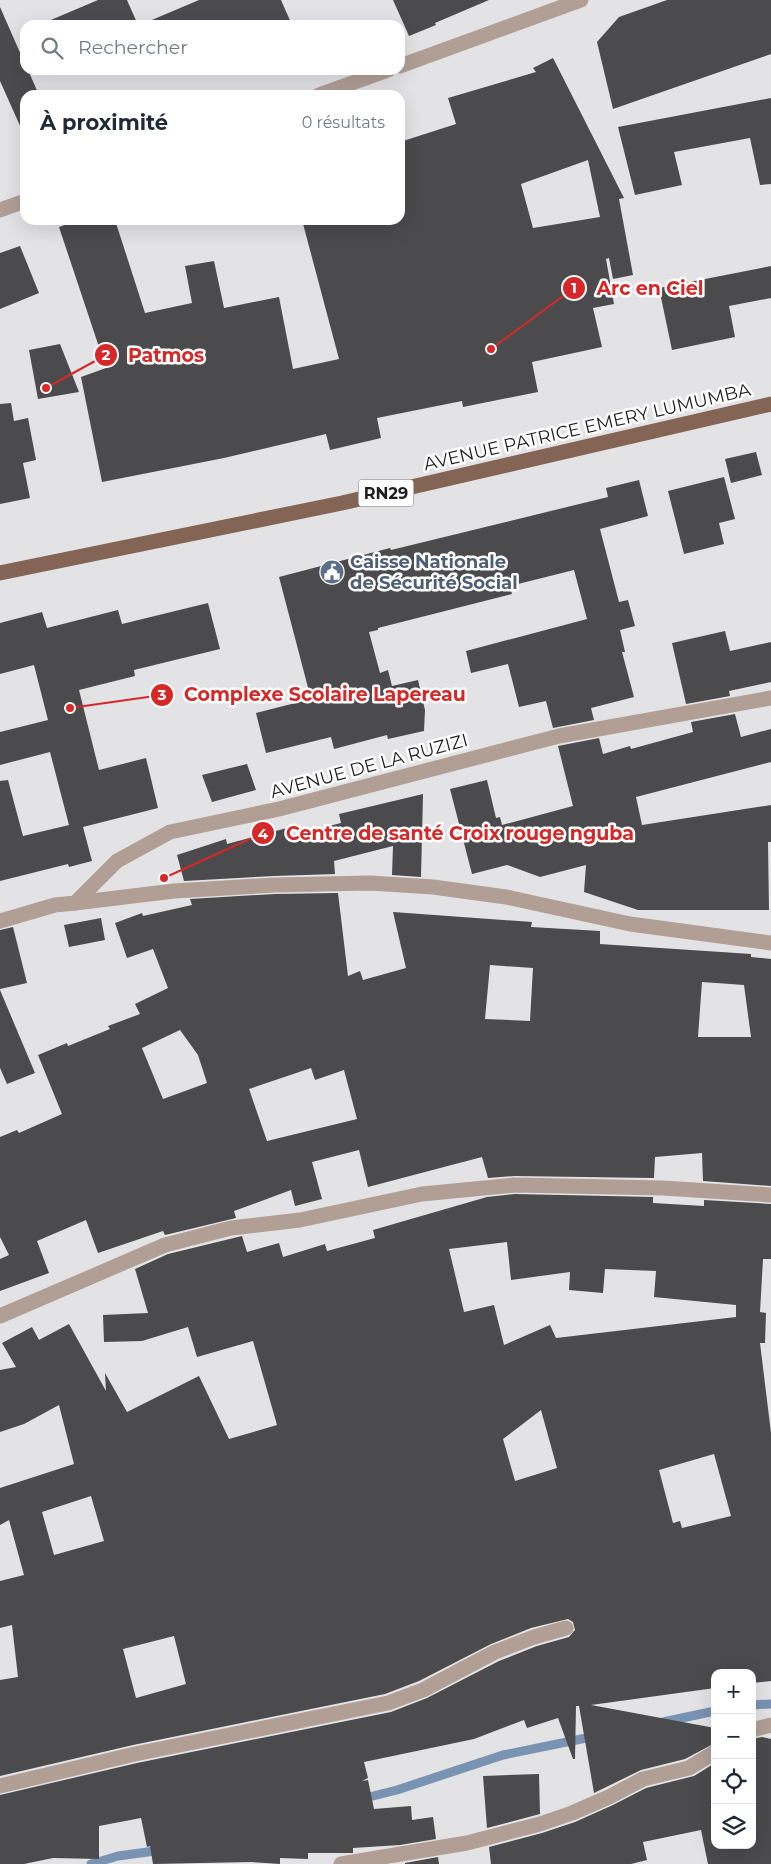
<!DOCTYPE html>
<html lang="fr">
<meta charset="utf-8">
<style>
:root{--surface:#fff;--page:#f6f6f7;--text:#1f2937;--muted:#747a83;--line:#e0e1e3}
body{margin:0;font-family:Montserrat,sans-serif;background:var(--page);color:var(--text)}
.controls{position:absolute;right:15px;bottom:15px;display:grid;overflow:hidden;border-radius:10px;box-shadow:0 5px 20px #0002}
.controls button{width:45px;height:45px;display:grid;place-items:center;padding:0;border:0;border-bottom:1px solid var(--line);background:var(--surface);color:var(--text);font:25px sans-serif}
.list{margin:0;padding:0;list-style:none}
h2{display:flex;justify-content:space-between;align-items:center;height:65px;margin:0;padding:0 20px;font-size:21px}
h2 small{font-size:16px;font-weight:400;color:var(--muted)}
.icon{flex:none;width:28px;height:28px;fill:none;stroke:currentColor;stroke-width:2;stroke-linecap:round;stroke-linejoin:round}
.map{position:relative;flex:none;width:771px;height:1864px;overflow:hidden}
.search{position:absolute;background:var(--surface);box-shadow:0 5px 20px #0002;left:20px;top:20px;width:385px;height:55px;display:flex;align-items:center;gap:12px;box-sizing:border-box;padding:0 18px;border-radius:15px;color:var(--muted);font-size:19px}
.panel{position:absolute;background:var(--surface);box-shadow:0 5px 20px #0002;left:20px;top:90px;width:385px;height:135px;border-radius:15px}
.map>svg:first-child{display:block}
</style>
<div class="map">
<svg width="771" height="1864" viewBox="0 0 771 1864">
<rect width="100%" height="100%" fill="#e3e3e6"/>
<g fill="none" stroke-linecap="round" stroke-linejoin="round">
<g stroke="#7993b2" stroke-width="9">
<polyline points="752,1705 771,1704"/>
<polyline points="663,1722 715,1711"/>
<polyline points="361,1799 397,1790 503,1755 596,1736"/>
<polyline points="91,1864 118,1856 162,1850"/>
</g>
</g>
<g fill="#4b4b4d" fill-rule="evenodd">
<polygon points="98,0 127,0 138,25 39,25"/>
<polygon points="199,0 281,0 292,25 140,25"/>
<polygon points="393,0 489,0 435,23 436,25 409,36"/>
<polygon points="667,0 771,0 771,54 613,109 597,42 619,17"/>
<polygon points="0,7 25,64 25,70 28,70 39,95 25,95 25,137 0,81"/>
<path d="M553 58 624 198 619 199 633 275 613 279 609 258 606 259 614 304 593 308 602 347 532 362 538 392 463 407 462 401 377 418 381 438 330 450 326 434 224 458 102 482 81 377 106 368 59 227 79 220H115L145 313 192 303 185 266 214 261 224 308 279 297 293 369 339 359 302 220H400V142L456 124 448 98 536 72 533 68ZM588 160 600 217 533 228 521 184Z"/>
<polygon points="771,98 771,184 760,185 750,138 674,152 682,185 635,195 618,127"/>
<polygon points="20,246 39,293 0,309 0,253"/>
<polygon points="771,266 771,298 729,306 735,337 672,350 659,288"/>
<polygon points="60,344 79,392 38,399 29,350"/>
<polygon points="11,403 14,421 28,418 36,460 23,463 30,498 0,504 0,404"/>
<polygon points="756,452 762,475 731,483 725,459"/>
<polygon points="724,477 735,519 719,523 724,544 684,554 668,491"/>
<polygon points="639,480 648,516 600,529 619,602 628,600 635,626 620,630 625,652 622,652 634,697 591,708 594,720 553,728 546,701 519,707 508,664 471,673 466,651 587,619 574,570 510,586 512,594 378,628 378,630 369,632 380,673 388,670 392,686 418,680 425,710 424,731 388,739 387,735 334,749 331,737 266,753 256,713 311,699 279,577 390,548 391,550 608,497 606,488"/>
<polygon points="208,603 220,649 134,670 135,676 79,690 99,770 146,758 158,808 83,827 92,861 69,867 68,864 0,881 0,781 8,780 23,836 69,825 50,752 0,765 0,732 48,720 34,665 0,674 0,623 42,612 47,628 118,610 122,624"/>
<polygon points="725,631 730,651 771,642 771,682 729,691 730,696 686,704 672,643"/>
<polygon points="735,714 741,737 771,729 771,762 636,797 642,825 771,805 771,842 768,842 769,910 638,910 584,892 586,865 540,877 507,865 472,874 450,789 487,780 496,818 500,817 502,825 573,806 558,746 599,738 603,754 630,746 631,749 693,732 691,722"/>
<polygon points="247,764 256,790 212,802 202,775"/>
<polygon points="423,794 421,877 392,875 393,846 334,861 335,874 274,876 184,881 177,855 226,839 227,844 287,828 289,836 341,823 339,814"/>
<path d="M338 893 348 976 360 971 363 980 406 968 393 912 532 922 531 927 600 931V944L751 954V957L771 959V1186L703 1181 702 1153 655 1157 654 1178 515 1176 488 1178 482 1157 368 1187 359 1150 312 1162 322 1199 295 1206 291 1190 234 1211 236 1218 165 1235 163 1231 98 1253 86 1220 37 1241 49 1273 0 1291V1259L9 1255 0 1237V1137L17 1130 19 1133 62 1114 38 1055 67 1043 68 1046 110 1029 108 1026 140 1014 135 1004 168 988 153 949 127 958 115 923 142 913 143 916 192 905 190 899 275 894ZM490 965 533 968 530 1021 485 1019ZM702 982 744 985 751 1037H698ZM180 1030 198 1055 207 1083 163 1099 142 1048ZM311 1068 315 1080 344 1070 357 1119 267 1141 249 1089Z"/>
<polygon points="101,918 105,940 69,947 64,925"/>
<polygon points="13,927 27,983 0,989 0,930"/>
<polygon points="0,990 35,1073 7,1084 0,1068"/>
<path d="M515 1194 653 1197V1203L704 1206V1200L771 1204V1259H763L760 1312 766 1313 765 1343H760L771 1433V1681L752 1683V1673H715V1688L591 1705 715 1728V1743L685 1759 641 1770 594 1793 579 1706H576L575 1759H573L558 1718 527 1728 524 1720 474 1739 364 1762 368 1778 362 1781 368 1780 374 1809 411 1806 412 1820 433 1817 436 1839 400 1845 353 1848V1853H308V1859L280 1858V1864L251 1862 153 1864 150 1846 147 1847 141 1818 99 1826V1859L53 1858 24 1864H0V1795L137 1763 391 1712 427 1698 499 1661 537 1646 569 1637 575 1630 573 1622 568 1619 531 1628 491 1644 419 1681 385 1694 133 1745 0 1776V1680L18 1677 12 1625 0 1628V1581L24 1575 9 1520 0 1525V1488L74 1464 59 1405 24 1424 0 1432V1370L16 1367 2 1343 32 1327 39 1340 69 1324 106 1391 105 1373 127 1412 199 1376 229 1439 277 1425 253 1341 197 1357 188 1327 142 1341 104 1342 103 1315 148 1313 135 1269 168 1254 242 1236 247 1252 279 1243 283 1257 325 1244 327 1251 375 1238 373 1230 487 1197ZM507 1242 511 1280 570 1272 569 1290 603 1293 605 1269 656 1271 654 1297 736 1305V1317L556 1338 550 1325 504 1345 494 1305 464 1312 449 1249ZM541 1410 557 1468 515 1481 503 1439ZM714 1454 731 1516 682 1528 680 1521 673 1523 659 1470ZM91 1496 104 1541 54 1555 42 1512ZM174 1636 186 1684 136 1698 123 1649Z"/>
<polygon points="762,1737 771,1739 771,1864 708,1864 701,1830 643,1842 647,1860 631,1864 491,1864 489,1847 542,1833 575,1822 613,1805 646,1788 694,1776 715,1763 715,1845 752,1845 752,1739"/>
<polygon points="539,1774 540,1814 487,1828 483,1776"/>
<polygon points="438,1857 439,1864 405,1864 405,1863"/>
</g>
<g fill="none" stroke-linecap="round" stroke-linejoin="round">
<g stroke="#b19f96" stroke-width="15">
<polyline points="400,66 581,0"/>
<polyline points="319,95 388,70"/>
<polyline points="0,210 25,201"/>
<polyline points="75,903 174,891 275,885 370,883 433,887 506,897 630,924 771,943"/>
<polyline points="0,921 55,905 75,903 117,861 170,832 279,809 559,736 771,698"/>
<polyline points="0,1316 165,1245 231,1228 300,1220 422,1194 515,1185 663,1188 771,1195"/>
<polyline points="752,1730 771,1725"/>
<polyline points="0,1786 135,1754 388,1703 423,1690 495,1652 534,1637 566,1628"/>
<polyline points="341,1864 467,1843 540,1824 572,1813 609,1797 643,1779 689,1768 715,1752"/>
</g>
<polyline stroke="#846555" stroke-width="15" points="0,573 342,503 771,404"/>
</g>
<defs>
<symbol id="civic-disc" viewBox="-11 -11 22 22"><circle r="9.5" fill="#5c6f8a" stroke="#fff"/><path d="M-.6-6.5H3V-4.5H.6V-3L4-1V1h2V6H-6V1h2V-1L-.6-3ZM-1.2 2.5V6h2.4V2.5Z" fill="#fff"/></symbol>
</defs>
<g fill-rule="evenodd">
<use href="#civic-disc" x="318" y="558" width="28" height="28"/>
</g>
<g text-anchor="middle" dominant-baseline="central" stroke-width="5" stroke-linejoin="round" paint-order="stroke">
<rect fill="#fff" stroke="#626262" stroke-width="1" x="358.5" y="479.5" width="55" height="27" rx="4"/>
<g font-size="16" font-weight="bold" fill="#1e1e1f">
<text x="386" y="493">RN29</text>
</g>
<g font-size="18" fill="#1e1e1f" stroke="#fff">
<text transform="translate(587 427) rotate(-13)">AVENUE PATRICE EMERY LUMUMBA</text>
<text transform="translate(369 766) rotate(-15)">AVENUE DE LA RUZIZI</text>
</g>
<g font-size="18" font-weight="bold" fill="#4e5e75" stroke="#fff" text-anchor="start">
<text x="350" y="562">Caisse Nationale<tspan x="350" dy="21">de Sécurité Social</tspan></text>
</g>
</g>
<path fill="none" stroke="#d62828" stroke-width="2" d="M491 349L574 288M46 388L106 355M70 708L162 695M164 878L263 833"/>
<g fill="#d62828" stroke="#fff" stroke-width="2">
<circle cx="491" cy="349" r="5"/>
<circle cx="46" cy="388" r="5"/>
<circle cx="70" cy="708" r="5"/>
<circle cx="164" cy="878" r="5"/>
<circle cx="574" cy="288" r="12"/>
<circle cx="106" cy="355" r="12"/>
<circle cx="162" cy="695" r="12"/>
<circle cx="263" cy="833" r="12"/>
</g>
<g font-size="15" text-anchor="middle" font-weight="bold" fill="#fff">
<text x="574" y="293">1</text>
<text x="106" y="360">2</text>
<text x="162" y="700">3</text>
<text x="263" y="839">4</text>
</g>
<g font-size="19" text-anchor="middle" font-weight="bold" fill="#d62828" stroke="#fff" stroke-width="5" stroke-linejoin="round" paint-order="stroke">
<text x="650" y="295">Arc en Ciel</text>
<text x="166" y="362">Patmos</text>
<text x="325" y="701">Complexe Scolaire Lapereau</text>
<text x="460" y="840">Centre de santé Croix rouge nguba</text>
</g>
</svg>
<div class="controls">
<button>+</button>
<button>−</button>
<button><svg class="icon" aria-label="locate" viewBox="0 0 24 24"><circle cx="12" cy="12" r="6"/><path d="M12 2v4M12 18v4M2 12h4M18 12h4"/></svg></button>
<button><svg class="icon" aria-label="layers" viewBox="0 0 24 24"><path d="M12 4l9 5-9 5-9-5zM3 14l9 5 9-5"/></svg></button>
</div>
<div class="search"><svg class="icon" aria-label="search" viewBox="0 0 24 24"><circle cx="10" cy="10" r="6"/><path d="M15 15l6 6"/></svg>Rechercher</div>
<section class="panel">
<h2>À proximité<small>0 résultats</small></h2>
<ul class="list">
</ul>
</section>
</div>
